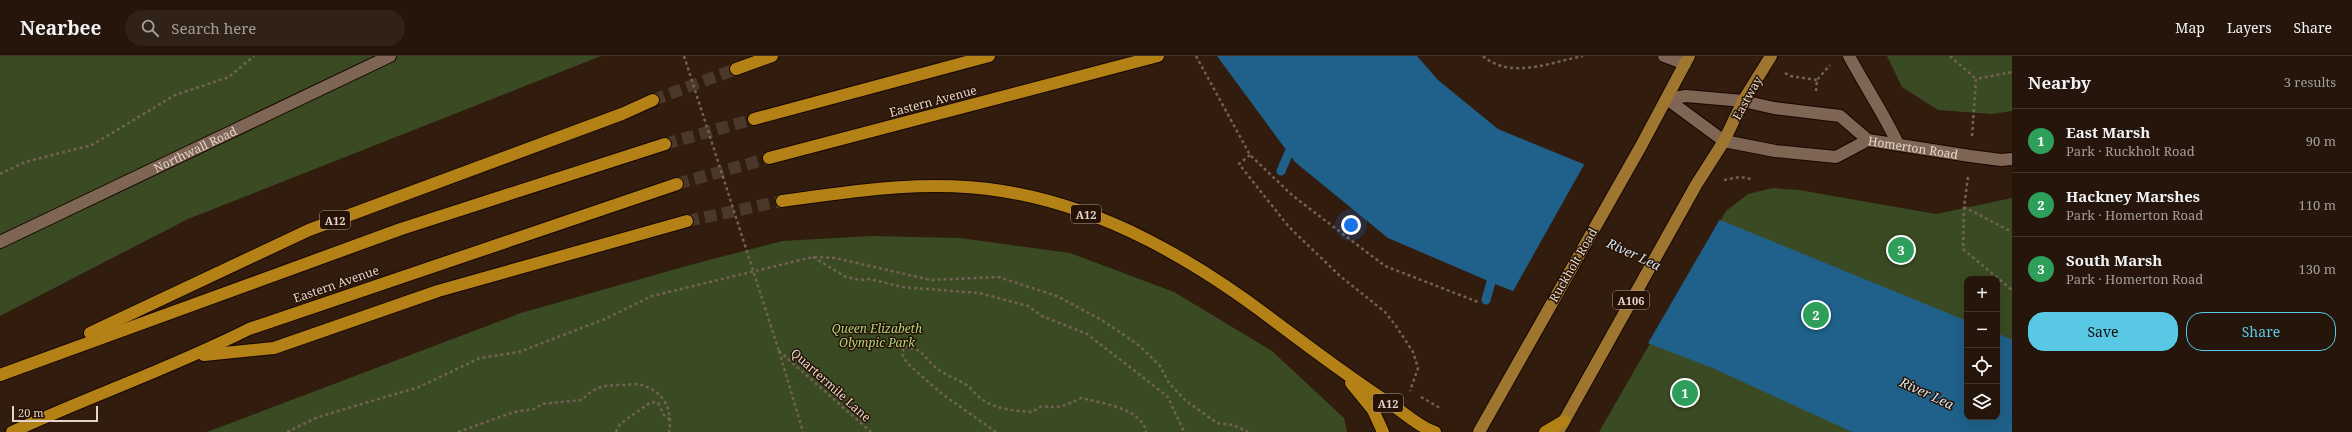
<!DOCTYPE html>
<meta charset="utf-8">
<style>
:root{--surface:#25150a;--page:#312218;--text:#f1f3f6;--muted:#a39f9c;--line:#42342b;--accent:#59c8e4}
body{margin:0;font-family:"Noto Serif",serif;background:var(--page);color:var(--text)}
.controls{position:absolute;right:12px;bottom:12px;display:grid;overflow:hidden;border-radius:8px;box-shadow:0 4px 16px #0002}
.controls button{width:36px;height:36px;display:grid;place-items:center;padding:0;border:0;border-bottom:1px solid var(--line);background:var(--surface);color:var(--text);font:20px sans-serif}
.scale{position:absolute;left:12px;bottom:10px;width:86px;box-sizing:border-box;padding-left:4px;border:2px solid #e4d5cc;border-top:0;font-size:11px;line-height:14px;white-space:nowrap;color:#e4d5cc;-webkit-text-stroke:3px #271305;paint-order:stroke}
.you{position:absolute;left:1351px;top:169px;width:14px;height:14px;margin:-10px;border:3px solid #fff;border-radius:50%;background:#1a73e8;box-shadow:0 0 0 6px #1a73e833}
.badge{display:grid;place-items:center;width:26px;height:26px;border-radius:50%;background:var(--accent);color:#fff;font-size:13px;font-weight:700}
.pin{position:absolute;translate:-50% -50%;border:2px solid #fff;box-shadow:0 1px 4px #0006}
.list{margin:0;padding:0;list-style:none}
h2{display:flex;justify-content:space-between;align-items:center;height:52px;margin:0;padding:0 16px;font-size:17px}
h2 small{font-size:13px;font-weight:400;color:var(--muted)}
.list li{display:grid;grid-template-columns:26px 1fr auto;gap:12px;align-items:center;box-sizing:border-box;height:64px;padding:0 16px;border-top:1px solid var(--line)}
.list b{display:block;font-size:15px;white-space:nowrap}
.list p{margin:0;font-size:13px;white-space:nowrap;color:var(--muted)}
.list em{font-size:13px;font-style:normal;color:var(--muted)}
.actions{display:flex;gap:8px;padding:12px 16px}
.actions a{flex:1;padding:9px 0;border:1px solid var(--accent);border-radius:16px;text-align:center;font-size:14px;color:var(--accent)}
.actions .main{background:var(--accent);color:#111}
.icon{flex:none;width:22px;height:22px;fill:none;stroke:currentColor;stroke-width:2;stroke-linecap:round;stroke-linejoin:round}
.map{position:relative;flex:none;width:2012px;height:376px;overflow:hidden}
header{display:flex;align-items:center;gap:24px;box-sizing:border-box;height:56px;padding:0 20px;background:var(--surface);border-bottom:1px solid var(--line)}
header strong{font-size:19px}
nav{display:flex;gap:22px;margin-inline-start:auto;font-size:14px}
.search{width:280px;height:36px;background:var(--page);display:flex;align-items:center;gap:10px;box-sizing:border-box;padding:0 14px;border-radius:22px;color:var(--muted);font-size:15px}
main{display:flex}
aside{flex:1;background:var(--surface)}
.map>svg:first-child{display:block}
</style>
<header>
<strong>Nearbee</strong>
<div class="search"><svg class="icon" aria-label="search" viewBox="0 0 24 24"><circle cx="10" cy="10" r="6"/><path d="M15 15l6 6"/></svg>Search here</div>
<nav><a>Map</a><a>Layers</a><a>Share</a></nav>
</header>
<main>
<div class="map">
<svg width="2012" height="376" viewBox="0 0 2012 376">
<rect width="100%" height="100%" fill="#311c0d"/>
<g fill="#3a4b23" fill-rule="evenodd">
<polygon points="0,0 601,0 188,163 0,260"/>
<polygon points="1887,0 2012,0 2012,55 1992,58 1938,54 1902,31"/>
<path d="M1773 132 1799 134 1936 158 2012 142V376H1599L1726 155 1748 138ZM1967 223H1997V361H1967Z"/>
<polygon points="872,180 960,182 1070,197 1174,236 1272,295 1344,362 1347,376 207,376 521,257 690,209 782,185"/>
</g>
<polygon fill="#1f618a" points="1217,0 1417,0 1438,24 1498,73 1967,265 1967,361 1997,361 1997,277 2012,284 2012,376 1852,376 1715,313 1500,230 1388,182 1295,106"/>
<polygon fill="#311c0d" points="1585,107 1720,163 1647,289 1512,237"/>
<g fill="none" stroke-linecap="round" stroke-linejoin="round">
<g stroke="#1f618a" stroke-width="9">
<polyline points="1281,115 1293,87"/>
<polyline points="1486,244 1494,215"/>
</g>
<g stroke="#4c382a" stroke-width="12" stroke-dasharray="12 6" stroke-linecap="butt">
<polyline points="653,44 736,13"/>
<polyline points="665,88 754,63"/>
<polyline points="677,128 769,102"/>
<polyline points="687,165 782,145"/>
</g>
<defs>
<polyline id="lane" points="1664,0 1685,8"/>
<g id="street">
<path id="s1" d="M0 186 390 0"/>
</g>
<g id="secondary">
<path d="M1849 0C1865 30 1884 58 1898 88"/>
<path id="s2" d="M1667 43 1724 85 1775 95 1836 101 1868 84 1970 100 2001 104 2012 103"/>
<polyline points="1667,43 1686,40 1743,45 1774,52 1840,60 1868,84"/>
</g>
<g id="primary">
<polyline points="1479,376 1641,90 1689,0"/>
<polyline points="1558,376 1696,129 1724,85 1743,45 1771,0"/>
</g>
<g id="highway">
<polyline points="736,13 772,0"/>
<polyline points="754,63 989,0"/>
<polyline points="769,102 1158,0"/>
<path d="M782 145C854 135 929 123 1002 135 1104 151 1196 205 1277 267 1316 296 1354 325 1395 351 1407 359 1421 372 1435 376"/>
<polyline points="90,277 309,174 622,58 653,44"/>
<polyline points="204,299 274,292 438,235 687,165"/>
<polyline points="0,319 401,173 665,88"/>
<polyline points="1351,327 1373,354 1383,376"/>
<path d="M12 376C90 340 172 312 249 273L677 128"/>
<polyline points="1545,376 1564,365"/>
</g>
</defs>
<use href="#lane" stroke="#180600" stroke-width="14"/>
<use href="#street" stroke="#180600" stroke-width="14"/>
<use href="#secondary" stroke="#180600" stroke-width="14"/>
<use href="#primary" stroke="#180600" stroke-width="14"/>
<use href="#highway" stroke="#180600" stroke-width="14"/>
<g stroke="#736154" stroke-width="2.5" stroke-dasharray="3 3" stroke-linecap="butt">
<polyline points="1196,0 1250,99 1293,140 1385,210 1478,246"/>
<path d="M1483 0C1510 24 1552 6 1583 0"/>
<polyline points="1950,0 1976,23"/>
<polyline points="1785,17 1790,20 1817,24"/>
<polyline points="1816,35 1817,24 1830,9"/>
<polyline points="1972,80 1976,23 2012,16"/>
<polyline points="1250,99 1239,108 1289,171 1340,220 1385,256 1396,270 1413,296 1418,312 1410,335"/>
<polyline points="0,118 25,106 92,89 175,39 229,21 254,0"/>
<polyline points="1968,121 1964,151 2012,176"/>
<polyline points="1724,124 1740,121 1751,123"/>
<polyline points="1964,151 1963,193 2012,234"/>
<polyline points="813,201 846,221 861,224 870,223 902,231 979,237 1028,250 1042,260 1087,278 1144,322 1168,341 1184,376"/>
<polyline points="779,295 871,376"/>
<polyline points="779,295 803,376"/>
<polyline points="1421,341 1440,352"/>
<polyline points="287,376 318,361 419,331 480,302 519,296 605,263 652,240 813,201 835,202 931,224 998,221 1057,240 1105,266 1140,290 1160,310 1169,327 1185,344 1217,367 1233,369 1248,376"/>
<path d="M458 376 514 356 534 353 542 348 582 344C595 330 604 329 623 329 629 329 636 327 641 329 664 335 673 354 669 376"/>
<polyline points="616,376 620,368 651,346 658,347 665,361 670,363"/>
<path d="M996 376 942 338 907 307 902 298 904 290C925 295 920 297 934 310 942 318 958 323 968 330 972 333 975 338 979 341 992 353 1015 355 1032 356L1042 350C1058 353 1067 349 1081 342 1101 347 1142 352 1146 376"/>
</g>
<use href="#lane" stroke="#7e6554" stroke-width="12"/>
<use href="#street" stroke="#7e6554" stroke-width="12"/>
<use href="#secondary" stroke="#7e6554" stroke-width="12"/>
<use href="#primary" stroke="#9e762f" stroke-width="12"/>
<use href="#highway" stroke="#b38116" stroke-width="12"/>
<polyline stroke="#736154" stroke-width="2.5" stroke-dasharray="3 3" stroke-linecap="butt" points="684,0 779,295"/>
</g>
<g text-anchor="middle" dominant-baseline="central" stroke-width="3" stroke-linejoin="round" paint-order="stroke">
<g fill="#271305" stroke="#ab9b90" stroke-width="1">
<rect x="1071" y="149" width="30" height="18" rx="3"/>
<rect x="320" y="155" width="30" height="18" rx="3"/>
<rect x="1613" y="235" width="36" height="18" rx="3"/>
<rect x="1373" y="338" width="30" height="18" rx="3"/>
</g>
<g font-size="11" font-weight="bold" fill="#e4d5cc">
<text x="1086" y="158">A12</text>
<text x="335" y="164">A12</text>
<text x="1631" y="244">A106</text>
<text x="1388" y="347">A12</text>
</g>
<g font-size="12" fill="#e4d5cc" stroke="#271305">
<text transform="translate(1747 42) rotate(-61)">Eastway</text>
<text transform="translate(933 45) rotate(-15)">Eastern Avenue</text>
<text stroke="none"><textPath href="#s1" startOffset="216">Northwall Road</textPath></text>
<text stroke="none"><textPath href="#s2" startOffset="266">Homerton Road</textPath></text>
<text transform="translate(1573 209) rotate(-60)">Ruckholt Road</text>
<text transform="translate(336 228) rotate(-19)">Eastern Avenue</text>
<text transform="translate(831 329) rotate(42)">Quartermile Lane</text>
</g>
<g font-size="12" font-style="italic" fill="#aed57d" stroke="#271305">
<text x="877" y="272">Queen Elizabeth<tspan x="877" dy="14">Olympic Park</tspan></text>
</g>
<g font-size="13" font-style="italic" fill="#d6e6f3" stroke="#271305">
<text transform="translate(1634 198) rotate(25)">River Lea</text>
<text transform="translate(1927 337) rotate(25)">River Lea</text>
</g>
</g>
</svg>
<div class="controls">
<button>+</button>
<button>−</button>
<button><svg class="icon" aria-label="locate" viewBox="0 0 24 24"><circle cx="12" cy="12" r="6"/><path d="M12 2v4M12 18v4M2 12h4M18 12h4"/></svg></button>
<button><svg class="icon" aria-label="layers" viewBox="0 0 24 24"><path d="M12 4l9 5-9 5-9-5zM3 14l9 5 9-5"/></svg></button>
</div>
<div class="scale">20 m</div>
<div class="you"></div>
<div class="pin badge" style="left:1685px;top:337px;background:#2e9e5b">1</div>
<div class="pin badge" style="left:1816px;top:259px;background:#2e9e5b">2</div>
<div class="pin badge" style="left:1901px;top:194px;background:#2e9e5b">3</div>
</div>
<aside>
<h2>Nearby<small>3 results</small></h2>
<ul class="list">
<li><span class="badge" style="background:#2e9e5b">1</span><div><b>East Marsh</b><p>Park · Ruckholt Road</p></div><em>90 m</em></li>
<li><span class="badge" style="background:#2e9e5b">2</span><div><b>Hackney Marshes</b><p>Park · Homerton Road</p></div><em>110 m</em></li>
<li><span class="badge" style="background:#2e9e5b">3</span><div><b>South Marsh</b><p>Park · Homerton Road</p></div><em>130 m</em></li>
</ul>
<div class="actions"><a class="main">Save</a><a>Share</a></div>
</aside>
</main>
